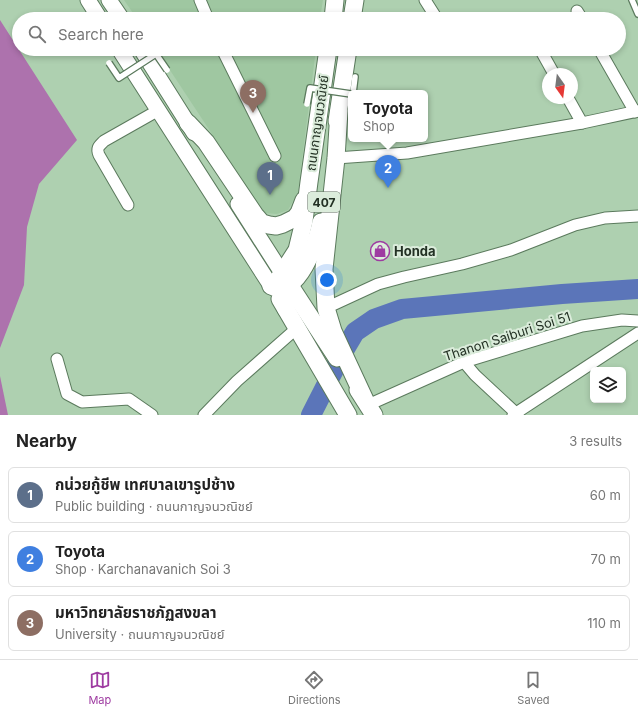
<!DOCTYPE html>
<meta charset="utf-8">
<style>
:root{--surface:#fff;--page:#f6f6f6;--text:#222;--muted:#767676;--line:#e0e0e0;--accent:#9e3ba1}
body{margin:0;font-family:Inter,"Noto Sans Thai",sans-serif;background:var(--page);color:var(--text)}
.controls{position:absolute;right:12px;bottom:12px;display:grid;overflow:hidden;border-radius:6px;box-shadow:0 2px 6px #0003}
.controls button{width:36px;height:36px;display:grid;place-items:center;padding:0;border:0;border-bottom:1px solid var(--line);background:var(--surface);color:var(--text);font:20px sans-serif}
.compass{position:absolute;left:542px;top:68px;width:36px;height:36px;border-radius:50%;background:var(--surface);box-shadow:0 2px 6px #0003;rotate:166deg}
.you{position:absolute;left:327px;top:280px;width:14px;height:14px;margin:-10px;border:3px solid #fff;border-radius:50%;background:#1a73e8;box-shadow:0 0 0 6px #1a73e833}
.badge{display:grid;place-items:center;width:26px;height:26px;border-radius:50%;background:var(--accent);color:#fff;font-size:13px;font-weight:700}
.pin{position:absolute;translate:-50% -33px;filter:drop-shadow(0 1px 2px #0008)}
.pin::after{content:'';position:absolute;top:21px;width:14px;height:12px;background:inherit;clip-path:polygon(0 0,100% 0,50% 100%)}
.popup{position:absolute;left:348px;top:90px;width:80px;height:52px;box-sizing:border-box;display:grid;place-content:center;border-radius:6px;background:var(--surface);filter:drop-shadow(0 1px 3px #0005);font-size:13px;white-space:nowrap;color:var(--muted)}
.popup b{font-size:15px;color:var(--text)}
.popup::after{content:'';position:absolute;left:50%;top:100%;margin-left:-8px;border:8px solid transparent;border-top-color:var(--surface)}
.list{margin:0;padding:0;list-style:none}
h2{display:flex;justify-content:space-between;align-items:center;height:52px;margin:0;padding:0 16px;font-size:17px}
h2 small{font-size:13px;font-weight:400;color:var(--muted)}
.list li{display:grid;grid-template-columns:26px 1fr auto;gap:12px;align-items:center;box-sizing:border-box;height:56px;margin:0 8px 8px;padding:0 8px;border:1px solid var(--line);border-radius:6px}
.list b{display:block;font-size:15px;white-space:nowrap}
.list p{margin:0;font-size:13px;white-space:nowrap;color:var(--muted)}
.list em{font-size:13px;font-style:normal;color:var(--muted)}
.icon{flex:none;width:22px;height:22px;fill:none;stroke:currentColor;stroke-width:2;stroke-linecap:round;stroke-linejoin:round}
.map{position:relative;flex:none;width:638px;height:415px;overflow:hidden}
.search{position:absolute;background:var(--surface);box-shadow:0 2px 6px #0003;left:12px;right:12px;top:12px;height:44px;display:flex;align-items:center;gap:10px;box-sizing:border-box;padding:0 14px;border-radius:22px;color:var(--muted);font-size:15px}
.sheet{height:244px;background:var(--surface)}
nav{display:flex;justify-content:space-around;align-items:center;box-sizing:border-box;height:56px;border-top:1px solid var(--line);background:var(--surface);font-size:11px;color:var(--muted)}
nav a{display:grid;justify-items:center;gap:2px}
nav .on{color:var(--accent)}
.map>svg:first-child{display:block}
</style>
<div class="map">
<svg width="638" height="415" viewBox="0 0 638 415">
<rect width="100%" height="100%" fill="#aed0b0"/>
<g fill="#9fc7a1">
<polygon points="124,0 323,0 320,19 137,19"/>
<polygon points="156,49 316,49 298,192 288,210 277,214 264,213"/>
</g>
<g fill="#ad72ad">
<polygon points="0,20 77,140 39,184 27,227 24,285 0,348"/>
<polygon points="0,376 8,415 0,415"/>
</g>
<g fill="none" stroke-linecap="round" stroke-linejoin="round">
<polyline stroke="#5b75b9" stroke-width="20" points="311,415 342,354 355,332 374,319 402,309 562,294 638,289"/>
<defs>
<g id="lane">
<polyline points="632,0 638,14"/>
<polyline points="353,93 355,77"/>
</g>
<g id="street">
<polyline points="200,0 208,19"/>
<polyline points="425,0 437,19"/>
<polyline points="577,11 582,19"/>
<polyline points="222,49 275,156"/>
<polyline points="540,49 554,74"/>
<polyline points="599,49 635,112"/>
<polyline points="568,98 582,123"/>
<polyline points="336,158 407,153 582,123 638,111"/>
<path d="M128 205 99 155C96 148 99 146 104 141L157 111"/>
<polyline points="326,308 378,284 404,277 462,264 511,250 575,225 605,218 638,216"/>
<polyline points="57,359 67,394 82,402 129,399 152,415"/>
<polyline points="464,362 475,375 518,415"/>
<polyline points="368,405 464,362 582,326 622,320 638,321"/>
<polyline points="204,415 237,381 297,328"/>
<polyline points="513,415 638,333"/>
</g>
<g id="secondary">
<polyline points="88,0 100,19"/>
<polyline points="109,0 122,19"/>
<polyline points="119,49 271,286"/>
<polyline points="141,49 194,133"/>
<polyline points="238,204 282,273"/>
</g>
<g id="primary">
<polyline points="333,19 335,0"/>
<polyline points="352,19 355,0"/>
<polyline points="339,111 336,158 324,269 326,308 333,331 365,400"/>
<polyline points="337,121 348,49"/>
<polyline points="188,123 206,142 255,215 262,223 269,225 276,226 283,224 295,218 299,213 304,200"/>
<polyline points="283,275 337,358"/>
<path d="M271 286C297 300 318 240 321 222"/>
<polyline points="280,299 348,415"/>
<polyline points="286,309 279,286 279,278 297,250 304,221 309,182 328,49"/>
<polyline points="358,390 374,415"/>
</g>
</defs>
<use href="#lane" stroke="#5b7a5d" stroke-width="8"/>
<use href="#street" stroke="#5b7a5d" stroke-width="13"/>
<use href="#secondary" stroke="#5b7a5d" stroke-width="17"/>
<use href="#primary" stroke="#5b7a5d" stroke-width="19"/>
<use href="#lane" stroke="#fff" stroke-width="5.5"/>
<use href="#street" stroke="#fff" stroke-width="11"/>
<use href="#secondary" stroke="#fff" stroke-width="15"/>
<use href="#primary" stroke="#fff" stroke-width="17"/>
<defs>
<g id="lane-bridge">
<polyline points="109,63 119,78 156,54 167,70"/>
<polyline points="307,104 310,88 351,94"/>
</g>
</defs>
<use href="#lane-bridge" stroke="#5b7a5d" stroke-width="8" stroke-linecap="butt"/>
<use href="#lane-bridge" stroke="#fff" stroke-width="5.5"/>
</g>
<defs>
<symbol id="shop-ring" viewBox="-11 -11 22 22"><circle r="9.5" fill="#dbecdb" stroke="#9e3ba1" stroke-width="1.5"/><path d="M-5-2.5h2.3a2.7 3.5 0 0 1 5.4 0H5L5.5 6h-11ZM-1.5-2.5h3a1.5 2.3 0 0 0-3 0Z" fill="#9e3ba1"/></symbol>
</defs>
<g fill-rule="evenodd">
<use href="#shop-ring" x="369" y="240" width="22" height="22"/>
</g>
<g text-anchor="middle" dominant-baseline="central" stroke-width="4" stroke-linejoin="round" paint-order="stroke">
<rect fill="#dbecdb" stroke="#5a695b" stroke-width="1" x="308" y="192" width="32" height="20" rx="3"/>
<g font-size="12" font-weight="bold" fill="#233124">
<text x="324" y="202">407</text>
</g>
<g font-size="13" fill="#233124" stroke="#dbecdb">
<text transform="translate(317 123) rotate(-82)">ถนนกาญจนวณิชย์</text>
<text transform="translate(507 336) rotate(-18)">Thanon Saiburi Soi 51</text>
</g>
<g font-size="13" font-weight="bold" fill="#233124" stroke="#dbecdb" text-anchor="start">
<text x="394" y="251">Honda</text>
</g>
</g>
</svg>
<div class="controls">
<button><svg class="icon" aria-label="layers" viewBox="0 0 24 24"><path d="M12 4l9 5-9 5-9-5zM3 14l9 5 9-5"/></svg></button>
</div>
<svg class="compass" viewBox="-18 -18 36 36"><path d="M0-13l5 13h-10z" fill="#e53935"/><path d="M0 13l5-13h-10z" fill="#767676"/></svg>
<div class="you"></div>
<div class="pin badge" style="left:270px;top:195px;background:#5c6f8a">1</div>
<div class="pin badge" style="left:388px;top:188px;background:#3f7fe0">2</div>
<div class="popup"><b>Toyota</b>Shop</div>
<div class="pin badge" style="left:253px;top:113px;background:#8d6e63">3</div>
<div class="search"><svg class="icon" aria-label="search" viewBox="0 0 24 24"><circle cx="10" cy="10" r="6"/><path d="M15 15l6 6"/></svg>Search here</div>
</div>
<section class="sheet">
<h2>Nearby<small>3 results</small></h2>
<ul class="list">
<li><span class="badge" style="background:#5c6f8a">1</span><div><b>กน่วยกู้ชีพ เทศบาลเขารูปช้าง</b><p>Public building · ถนนกาญจนวณิชย์</p></div><em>60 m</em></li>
<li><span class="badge" style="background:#3f7fe0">2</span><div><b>Toyota</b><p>Shop · Karchanavanich Soi 3</p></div><em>70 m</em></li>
<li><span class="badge" style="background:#8d6e63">3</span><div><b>มหาวิทยาลัยราชภัฏสงขลา</b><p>University · ถนนกาญจนวณิชย์</p></div><em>110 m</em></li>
</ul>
</section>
<nav>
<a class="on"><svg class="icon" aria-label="map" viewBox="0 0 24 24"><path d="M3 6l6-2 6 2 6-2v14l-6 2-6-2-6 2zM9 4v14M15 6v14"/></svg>Map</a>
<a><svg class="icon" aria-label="directions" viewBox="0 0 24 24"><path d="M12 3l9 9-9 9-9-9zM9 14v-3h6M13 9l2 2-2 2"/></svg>Directions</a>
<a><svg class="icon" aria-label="saved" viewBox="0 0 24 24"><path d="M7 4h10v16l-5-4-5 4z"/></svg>Saved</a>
</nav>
